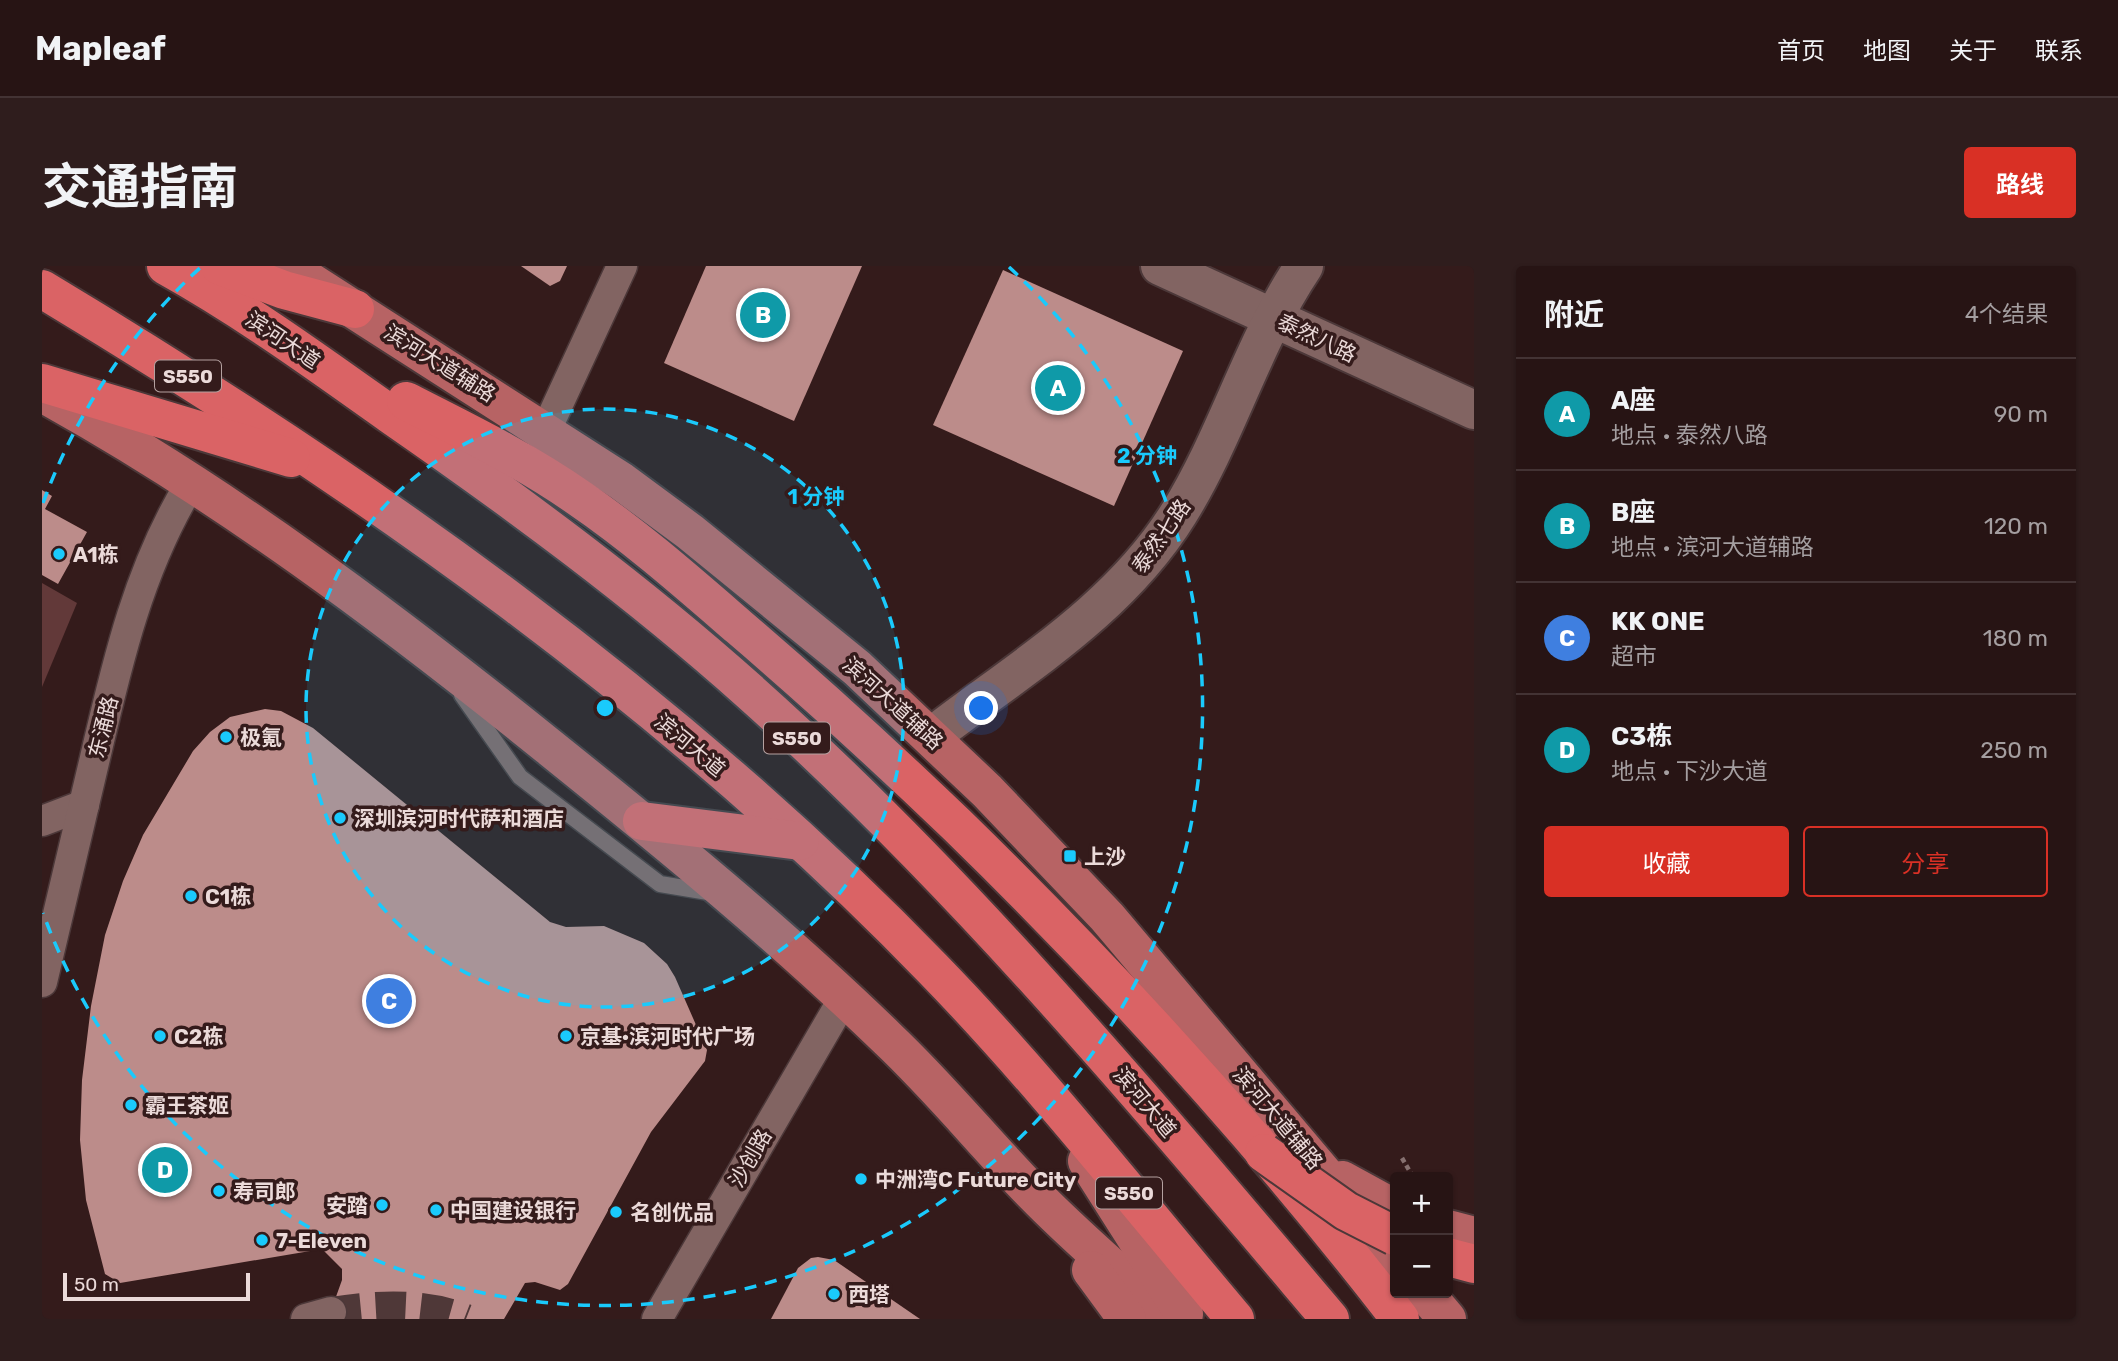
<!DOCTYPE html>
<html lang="zh">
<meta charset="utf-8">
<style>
:root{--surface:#271414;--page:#2f1d1d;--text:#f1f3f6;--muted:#a49ea0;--line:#433334;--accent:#d93025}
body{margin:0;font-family:Rubik,"Noto Sans SC",sans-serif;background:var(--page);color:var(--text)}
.controls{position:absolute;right:21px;bottom:21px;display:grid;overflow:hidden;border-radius:7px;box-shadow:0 2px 5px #0004}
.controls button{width:63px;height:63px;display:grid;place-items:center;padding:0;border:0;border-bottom:2px solid var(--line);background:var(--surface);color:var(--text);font:35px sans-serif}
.scale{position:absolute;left:21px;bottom:18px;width:187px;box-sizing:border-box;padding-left:7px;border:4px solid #ebdad9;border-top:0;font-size:19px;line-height:24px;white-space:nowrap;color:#ebdad9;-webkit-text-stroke:5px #341b1b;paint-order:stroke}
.you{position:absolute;left:940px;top:443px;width:24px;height:24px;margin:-18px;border:5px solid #fff;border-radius:50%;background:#1a73e8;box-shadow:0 0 0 10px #1a73e833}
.badge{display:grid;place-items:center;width:46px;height:46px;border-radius:50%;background:var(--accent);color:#fff;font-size:23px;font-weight:700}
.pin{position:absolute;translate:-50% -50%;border:4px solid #fff;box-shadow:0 2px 7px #0006}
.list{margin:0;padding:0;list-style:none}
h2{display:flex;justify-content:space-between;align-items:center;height:91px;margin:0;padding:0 28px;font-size:30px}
h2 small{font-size:23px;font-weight:400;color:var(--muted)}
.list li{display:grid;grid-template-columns:46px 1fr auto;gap:21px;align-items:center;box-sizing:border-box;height:112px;padding:0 28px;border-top:2px solid var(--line)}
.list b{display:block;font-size:26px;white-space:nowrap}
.list p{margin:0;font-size:23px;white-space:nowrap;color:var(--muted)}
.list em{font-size:23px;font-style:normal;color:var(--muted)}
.actions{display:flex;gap:14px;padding:21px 28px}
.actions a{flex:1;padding:16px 0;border:2px solid var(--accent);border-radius:7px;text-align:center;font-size:24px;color:var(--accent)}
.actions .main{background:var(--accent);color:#fff}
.map{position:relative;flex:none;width:1432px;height:1053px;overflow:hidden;border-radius:7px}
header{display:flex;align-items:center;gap:42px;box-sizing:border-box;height:98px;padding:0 35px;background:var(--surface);border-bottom:2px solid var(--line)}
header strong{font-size:33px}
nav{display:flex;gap:38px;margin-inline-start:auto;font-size:24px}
.intro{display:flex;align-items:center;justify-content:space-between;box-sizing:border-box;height:168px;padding:0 42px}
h1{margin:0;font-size:49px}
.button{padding:18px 32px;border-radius:7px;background:var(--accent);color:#fff;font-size:24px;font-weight:700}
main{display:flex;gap:42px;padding:0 42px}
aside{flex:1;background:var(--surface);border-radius:7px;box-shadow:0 2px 5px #0004}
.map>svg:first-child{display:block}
</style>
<header>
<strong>Mapleaf</strong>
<nav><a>首页</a><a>地图</a><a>关于</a><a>联系</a></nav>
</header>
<div class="intro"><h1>交通指南</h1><a class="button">路线</a></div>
<main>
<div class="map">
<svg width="1432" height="1053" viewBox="0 0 1432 1053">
<rect width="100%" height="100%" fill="#341b1b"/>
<polygon fill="#623939" points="0,317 35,337 0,421"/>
<g fill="#bc8c8a">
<polygon points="479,0 525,0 518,15 508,20"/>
<polygon points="664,0 820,0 752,155 622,97"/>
<polygon points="961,4 1141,85 1072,240 891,159"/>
<polygon points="0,224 10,230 3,243 45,266 16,318 0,309"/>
<polygon points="223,443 239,445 271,462 508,656 524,661 562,660 602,677 625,698 633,711 665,784 663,795 609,866 526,1018 518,1024 493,1016 483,1017 462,1053 286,1053 300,1014 300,1003 280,983 78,1017 63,1008 44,934 38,874 40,814 49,740 63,669 81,615 101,569 151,485 168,466 188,451"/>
<polygon points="776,991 792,994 878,1053 729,1053 756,1002 769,992"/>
</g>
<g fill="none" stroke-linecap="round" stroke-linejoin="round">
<path stroke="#4f3838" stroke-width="30" stroke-dasharray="30 15" stroke-linecap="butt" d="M289 1046C334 1039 381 1036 424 1053"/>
<defs>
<polyline id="lane" points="420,429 478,511 618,618 672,627"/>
<g id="street">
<polyline points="504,164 580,0"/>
<polyline points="0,555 42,539"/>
<path d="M0 716C18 641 35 567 53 492 75 397 97 301 149 217"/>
<polyline points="264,1053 289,1046"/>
<polyline points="615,1053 802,732"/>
</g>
<g id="secondary">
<polyline points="1118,0 1432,144"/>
<path d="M890 470C978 402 1077 344 1137 247 1186 168 1210 77 1262 0"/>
</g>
<g id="primary">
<polyline points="244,0 579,215 648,266 815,402 945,525 1065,651 1353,992"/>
<path d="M0 127C181 227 346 351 506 480 623 574 739 669 846 773 898 822 943 878 992 928 1035 972 1082 1012 1128 1053"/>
<polyline points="1045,895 1142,1048"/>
<polyline points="1300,914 1353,943"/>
<polyline points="1406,963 1432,970"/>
<polyline points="1049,1004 1085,1053"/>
<polyline points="1383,1027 1405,1053"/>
</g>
<g id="highway">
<path d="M124 0C203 44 276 97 349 149 473 235 594 324 707 425 920 615 1104 836 1288 1053"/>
<polyline points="178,0 242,24 313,43"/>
<path d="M0 23C321 216 630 433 891 703 998 813 1094 936 1193 1053"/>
<polyline points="0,117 249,192"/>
<path d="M364 135C423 165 483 194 537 232 594 271 645 316 697 361 772 425 844 491 915 559 1073 713 1223 878 1358 1053"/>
<polyline points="600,555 758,575"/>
<polyline points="1406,991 1432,998"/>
</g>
</defs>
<use href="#lane" stroke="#4c3839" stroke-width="19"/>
<use href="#street" stroke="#4c3839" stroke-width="33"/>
<use href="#secondary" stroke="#4c3839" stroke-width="42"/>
<use href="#primary" stroke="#4c3839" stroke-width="42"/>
<use href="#highway" stroke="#4c3839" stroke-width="42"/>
<polyline stroke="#867170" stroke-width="4.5" stroke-dasharray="5 3.5" stroke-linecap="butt" points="1360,892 1371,911"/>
<use href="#lane" stroke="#826462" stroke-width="16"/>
<use href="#street" stroke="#826462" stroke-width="30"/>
<use href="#secondary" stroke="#826462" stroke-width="38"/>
<use href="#primary" stroke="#b76364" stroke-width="38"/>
<use href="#highway" stroke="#da6365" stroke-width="38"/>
<defs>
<polyline id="highway-bridge" points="1222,887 1304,945 1353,970"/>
</defs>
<use href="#highway-bridge" stroke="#4c3839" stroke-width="42" stroke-linecap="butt"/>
<use href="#highway-bridge" stroke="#da6365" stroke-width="38"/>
</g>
<circle cx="563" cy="442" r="299" fill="#1acafc" fill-opacity=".12"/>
<g fill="none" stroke="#1acafc" stroke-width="3.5" stroke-dasharray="12 9">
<circle cx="563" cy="442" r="299"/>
<path d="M1 237A598 598 0 0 1 159 1M967 1A598 598 0 1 1 1 647"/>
</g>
<g fill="#1acafc" stroke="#341b1b" stroke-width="2.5">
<circle cx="17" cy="288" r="7"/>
<circle cx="184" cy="471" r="7"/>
<circle cx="298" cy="552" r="7"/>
<rect x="1021" y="583" width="14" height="14" rx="3.5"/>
<circle cx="149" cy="630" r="7"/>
<circle cx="118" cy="770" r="7"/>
<circle cx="524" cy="770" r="7"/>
<circle cx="89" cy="839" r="7"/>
<circle cx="819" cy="913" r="7"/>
<circle cx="177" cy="925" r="7"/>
<circle cx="340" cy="939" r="7"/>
<circle cx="394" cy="944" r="7"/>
<circle cx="574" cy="946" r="7"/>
<circle cx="220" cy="974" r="7"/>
<circle cx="792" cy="1028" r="7"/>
</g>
<g text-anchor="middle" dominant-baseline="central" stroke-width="7" stroke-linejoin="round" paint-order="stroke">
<g fill="#341b1b" stroke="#b4a1a0" stroke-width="2">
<rect x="113" y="94.5" width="66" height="31" rx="5"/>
<rect x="722" y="456.5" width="66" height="31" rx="5"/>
<rect x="1054" y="911.5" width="66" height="31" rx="5"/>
</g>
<g font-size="19" font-weight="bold" fill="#ebdad9">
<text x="146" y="110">S550</text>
<text x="755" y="472">S550</text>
<text x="1087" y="927">S550</text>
</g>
<g font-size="21" fill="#ebdad9" stroke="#341b1b">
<text transform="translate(1275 72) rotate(25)">泰然八路</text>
<text transform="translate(241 74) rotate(34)">滨河大道</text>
<text transform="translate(398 97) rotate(32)">滨河大道辅路</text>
<text transform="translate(1119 270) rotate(-55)">泰然七路</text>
<text transform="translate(851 437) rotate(42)">滨河大道辅路</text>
<text transform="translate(61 461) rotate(-76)">东涌路</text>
<text transform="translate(648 479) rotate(40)">滨河大道</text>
<text transform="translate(1103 836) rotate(50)">滨河大道</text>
<text transform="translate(1236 852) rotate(50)">滨河大道辅路</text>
<text transform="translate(708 892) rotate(-60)">沙创路</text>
</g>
<g font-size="21" font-weight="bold" fill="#ebdad9" stroke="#341b1b" text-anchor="start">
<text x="31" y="288">A1栋</text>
<text x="198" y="471">极氪</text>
<text x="312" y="552">深圳滨河时代萨和酒店</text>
<text x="1042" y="590">上沙</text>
<text x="163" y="630">C1栋</text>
<text x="132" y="770">C2栋</text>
<text x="538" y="770">京基·滨河时代广场</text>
<text x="103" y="839">霸王茶姬</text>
<text x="833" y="913">中洲湾C Future City</text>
<text x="191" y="925">寿司郎</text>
<text x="326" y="939" text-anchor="end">安踏</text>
<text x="408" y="944">中国建设银行</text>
<text x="588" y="946">名创优品</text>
<text x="234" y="974">7-Eleven</text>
<text x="806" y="1028">西塔</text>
</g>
</g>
<circle cx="563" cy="442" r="10" fill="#1acafc" stroke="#341b1b" stroke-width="3.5"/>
<g font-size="21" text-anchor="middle" font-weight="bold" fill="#1acafc" stroke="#341b1b" stroke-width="7" stroke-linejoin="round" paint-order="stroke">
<text x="1105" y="197">2 分钟</text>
<text x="774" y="238">1 分钟</text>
</g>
</svg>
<div class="controls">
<button>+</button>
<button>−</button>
</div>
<div class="scale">50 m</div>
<div class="you"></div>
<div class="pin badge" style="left:1016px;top:122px;background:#0f9aa8">A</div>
<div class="pin badge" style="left:721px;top:49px;background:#0f9aa8">B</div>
<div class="pin badge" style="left:347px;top:735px;background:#3f7fe0">C</div>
<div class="pin badge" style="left:123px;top:904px;background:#0f9aa8">D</div>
</div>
<aside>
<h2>附近<small>4个结果</small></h2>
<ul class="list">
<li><span class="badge" style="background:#0f9aa8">A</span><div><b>A座</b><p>地点 · 泰然八路</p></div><em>90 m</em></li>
<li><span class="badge" style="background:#0f9aa8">B</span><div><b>B座</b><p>地点 · 滨河大道辅路</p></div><em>120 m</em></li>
<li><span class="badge" style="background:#3f7fe0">C</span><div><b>KK ONE</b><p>超市</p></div><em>180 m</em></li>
<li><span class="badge" style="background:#0f9aa8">D</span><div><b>C3栋</b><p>地点 · 下沙大道</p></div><em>250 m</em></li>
</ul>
<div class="actions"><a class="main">收藏</a><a>分享</a></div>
</aside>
</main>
